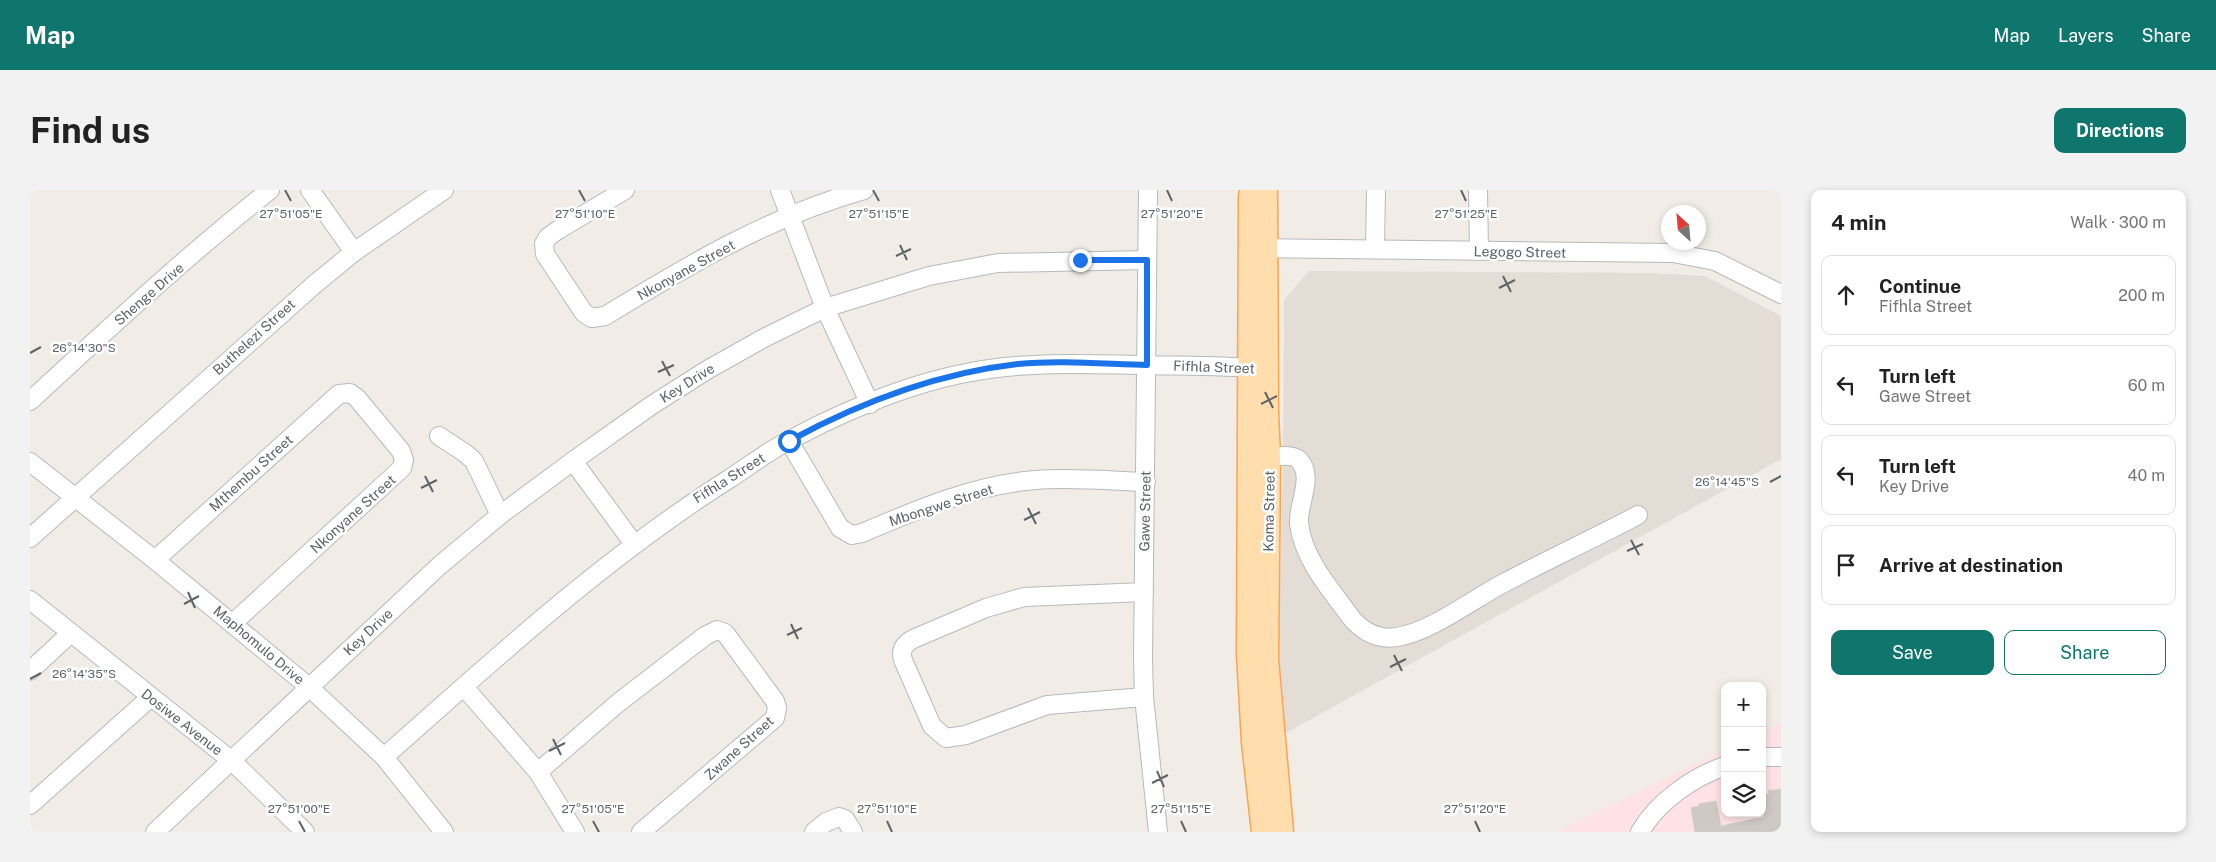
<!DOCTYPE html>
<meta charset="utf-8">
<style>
:root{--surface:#fff;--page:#f2f2f2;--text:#222;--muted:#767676;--line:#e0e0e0;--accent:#0f766e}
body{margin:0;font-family:"Public Sans",sans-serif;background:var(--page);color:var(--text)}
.controls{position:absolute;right:15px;bottom:15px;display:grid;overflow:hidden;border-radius:10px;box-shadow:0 2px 8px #0003}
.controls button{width:45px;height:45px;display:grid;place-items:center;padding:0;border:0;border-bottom:1px solid var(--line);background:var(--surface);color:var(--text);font:25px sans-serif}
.compass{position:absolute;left:1631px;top:15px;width:45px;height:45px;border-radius:50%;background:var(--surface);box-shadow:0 2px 8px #0003;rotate:334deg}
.stop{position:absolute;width:15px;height:15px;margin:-11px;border:4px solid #1a73e8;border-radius:50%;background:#fff}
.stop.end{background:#1a73e8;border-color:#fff;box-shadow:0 1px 5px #0008}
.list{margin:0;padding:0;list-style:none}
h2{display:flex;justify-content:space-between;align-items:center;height:65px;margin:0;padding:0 20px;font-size:21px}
h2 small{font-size:16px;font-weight:400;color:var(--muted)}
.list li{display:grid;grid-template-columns:32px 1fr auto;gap:15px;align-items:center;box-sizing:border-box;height:80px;margin:0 10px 10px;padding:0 10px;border:1px solid var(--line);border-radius:10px}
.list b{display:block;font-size:19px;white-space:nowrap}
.list p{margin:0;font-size:16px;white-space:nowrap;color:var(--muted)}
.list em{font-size:16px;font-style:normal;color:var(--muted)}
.actions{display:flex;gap:10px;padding:15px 20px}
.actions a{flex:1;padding:11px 0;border:1px solid var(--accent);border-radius:10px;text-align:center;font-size:18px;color:var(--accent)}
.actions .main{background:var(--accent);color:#fff}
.icon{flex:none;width:28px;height:28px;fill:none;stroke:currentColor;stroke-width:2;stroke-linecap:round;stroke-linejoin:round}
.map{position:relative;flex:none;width:1751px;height:642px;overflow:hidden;border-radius:10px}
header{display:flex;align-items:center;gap:30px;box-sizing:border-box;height:70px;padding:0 25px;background:var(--accent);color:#fff}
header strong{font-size:24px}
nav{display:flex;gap:28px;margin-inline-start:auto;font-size:18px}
.intro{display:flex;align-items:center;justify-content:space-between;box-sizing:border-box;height:120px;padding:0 30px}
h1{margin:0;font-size:35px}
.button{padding:12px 22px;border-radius:10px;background:var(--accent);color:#fff;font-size:18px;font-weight:700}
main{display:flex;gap:30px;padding:0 30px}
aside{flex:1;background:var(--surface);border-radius:10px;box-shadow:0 2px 8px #0003}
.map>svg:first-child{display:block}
</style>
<header>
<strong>Map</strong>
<nav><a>Map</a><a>Layers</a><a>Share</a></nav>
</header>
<div class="intro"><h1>Find us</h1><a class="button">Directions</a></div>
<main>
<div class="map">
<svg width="1751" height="642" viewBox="0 0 1751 642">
<rect width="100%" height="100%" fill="#f1ece6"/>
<polygon fill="#e3ddd6" points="1279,81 1621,83 1675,86 1751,126 1751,269 1254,544 1248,487 1253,277 1254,110"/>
<polygon fill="#fee2e6" points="1751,532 1751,642 1527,642 1695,560 1695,623 1732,623 1732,542"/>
<polygon fill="#cec9c5" stroke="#d6ccc3" points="1751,599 1751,642 1665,642 1661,618 1669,616 1669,614 1686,611 1691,636 1734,627 1732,605 1739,604 1738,601"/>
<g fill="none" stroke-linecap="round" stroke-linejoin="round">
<defs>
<g id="minor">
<polyline points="280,0 324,62"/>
<path d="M595 0 528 40 518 47 514 54 515 64 554 123 562 128 575 126C657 76 740 26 834 0"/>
<polyline points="750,0 795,118 840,214"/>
<polyline points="1118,0 1113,468 1114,507 1128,642"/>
<polyline points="1448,0 1449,61"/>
<polyline points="1225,58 1643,63 1685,71 1751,104"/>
<polyline points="1345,59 1346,0"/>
<path d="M0 211C78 139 156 66 240 0"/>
<polyline points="409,246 435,263 444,271 470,325"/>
<path d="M759 251 810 338 822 345 832 343C886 320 947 294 1006 290 1042 287 1080 291 1116 292"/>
<path d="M1228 270C1238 268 1261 262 1269 270 1285 287 1267 315 1269 334 1274 371 1302 401 1323 430 1335 443 1349 450 1367 447 1400 442 1442 410 1472 394 1517 370 1563 349 1608 325"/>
<polyline points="543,271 604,354"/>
<polyline points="0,272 125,370 279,497 354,567 414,642"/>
<polyline points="0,348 285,94 324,62 414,0"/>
<polyline points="125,370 309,204 320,203 327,208 371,261 374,270 372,278 203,433"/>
<path d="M1114 402 994 407 956 418 883 449C874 454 870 460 873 470L902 536 916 548 936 545 1017 515 1114 507"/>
<polyline points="0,410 202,571 275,642"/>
<polyline points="0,481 41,443"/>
<polyline points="434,497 508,582 545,642"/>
<path d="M354 567C465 469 573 369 699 289 716 278 732 266 749 256 804 225 874 195 936 183 995 171 1052 174 1112 175 1152 176 1192 175 1232 179"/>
<polyline points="1732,567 1751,567"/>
<polyline points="508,582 588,513 675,446 687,440 695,443 745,511 747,518 745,528 611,642"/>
<polyline points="0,615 121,507"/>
<polyline points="125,642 409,376 470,325 543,271 622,215 677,180 734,148 795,118 899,86 968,73 1117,70"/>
<polyline points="784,642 796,632 809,627 815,629 823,642"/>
<path d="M1610 642C1627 612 1663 587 1695 576"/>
</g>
<g id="major">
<polyline points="1236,0 1237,223 1239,268 1237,469 1252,642"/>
<polyline points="1220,6 1218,464 1223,552 1233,642"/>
</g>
</defs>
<use href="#minor" stroke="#b6babd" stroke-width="20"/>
<use href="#major" stroke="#fea351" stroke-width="25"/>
<use href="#minor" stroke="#fff" stroke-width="18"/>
<use href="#major" stroke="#ffddad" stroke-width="22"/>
</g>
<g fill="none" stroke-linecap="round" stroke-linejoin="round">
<path stroke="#1a73e8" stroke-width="6" d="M759 251C829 213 908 183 988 174 1030 170 1075 174 1117 175V70H1050"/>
</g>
<path fill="none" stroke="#5d6467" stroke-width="2" d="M255 0 261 11M549 0 555 11M843 0 849 11M1137 0 1142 11M1431 0 1436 11M870 55 877 70M866 66 881 59M1473 86 1481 102M1469 98 1485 90M0 163 11 157M632 171 640 186M628 182 644 175M1235 202 1243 218M1231 214 1247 206M395 286 403 302M1740 292 1751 286M391 298 407 290M998 318 1006 334M994 330 1010 322M1601 350 1609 365M1597 361 1613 354M158 402 165 418M154 414 169 406M761 434 768 449M757 445 772 438M1364 465 1372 481M1360 477 1376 469M0 489 11 483M523 549 531 565M519 561 535 553M1127 581 1134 597M1122 593 1138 585M269 631 275 642M563 631 569 642M857 631 862 642M1151 631 1156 642M1445 631 1450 642"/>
<g text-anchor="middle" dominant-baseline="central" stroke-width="5" stroke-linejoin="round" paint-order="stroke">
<g font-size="14" fill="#5d6467" stroke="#fff">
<text transform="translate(1490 62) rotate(1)">Legogo Street</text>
<text transform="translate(656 80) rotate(-29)">Nkonyane Street</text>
<text transform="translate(119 104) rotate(-41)">Shenge Drive</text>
<text transform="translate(224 147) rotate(-42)">Buthelezi Street</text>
<text transform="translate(1184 177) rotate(2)">Fifhla Street</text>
<text transform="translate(657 193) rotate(-32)">Key Drive</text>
<text transform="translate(221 283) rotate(-42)">Mthembu Street</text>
<text transform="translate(699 288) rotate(-32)">Fifhla Street</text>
<text transform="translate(911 315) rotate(-18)">Mbongwe Street</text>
<text transform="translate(1115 321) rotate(-89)">Gawe Street</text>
<text transform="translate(1239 321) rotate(-89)">Koma Street</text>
<text transform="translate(323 324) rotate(-42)">Nkonyane Street</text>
<text transform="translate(338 442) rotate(-43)">Key Drive</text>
<text transform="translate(229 455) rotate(40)">Maphomulo Drive</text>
<text transform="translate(152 532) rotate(38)">Dosiwe Avenue</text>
<text transform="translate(709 558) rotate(-42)">Zwane Street</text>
</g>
</g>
<g font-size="12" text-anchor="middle" fill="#5d6467" stroke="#fff" stroke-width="5" stroke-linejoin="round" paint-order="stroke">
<text x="261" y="28">27°51'05"E</text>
<text x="555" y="28">27°51'10"E</text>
<text x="849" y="28">27°51'15"E</text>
<text x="1436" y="28">27°51'25"E</text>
<text x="1142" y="28">27°51'20"E</text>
<text x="54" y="162">26°14'30"S</text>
<text x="1697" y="296">26°14'45"S</text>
<text x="54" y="488">26°14'35"S</text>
<text x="269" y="623">27°51'00"E</text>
<text x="563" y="623">27°51'05"E</text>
<text x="857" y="623">27°51'10"E</text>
<text x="1151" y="623">27°51'15"E</text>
<text x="1445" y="623">27°51'20"E</text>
</g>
</svg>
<div class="controls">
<button>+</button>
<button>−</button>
<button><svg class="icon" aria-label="layers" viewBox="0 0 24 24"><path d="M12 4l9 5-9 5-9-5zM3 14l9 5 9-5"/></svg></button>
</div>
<svg class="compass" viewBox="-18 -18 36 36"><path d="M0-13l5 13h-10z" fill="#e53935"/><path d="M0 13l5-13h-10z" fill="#767676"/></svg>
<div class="stop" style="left:759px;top:251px"></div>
<div class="stop end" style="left:1050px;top:70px"></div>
</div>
<aside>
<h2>4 min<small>Walk · 300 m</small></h2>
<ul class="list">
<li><svg class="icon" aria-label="ahead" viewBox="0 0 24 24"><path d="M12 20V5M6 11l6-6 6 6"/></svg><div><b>Continue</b><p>Fifhla Street</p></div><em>200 m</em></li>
<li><svg class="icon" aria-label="left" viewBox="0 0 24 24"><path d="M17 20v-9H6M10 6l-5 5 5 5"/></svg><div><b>Turn left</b><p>Gawe Street</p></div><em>60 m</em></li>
<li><svg class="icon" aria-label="left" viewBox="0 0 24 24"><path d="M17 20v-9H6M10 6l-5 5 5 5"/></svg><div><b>Turn left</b><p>Key Drive</p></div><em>40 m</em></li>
<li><svg class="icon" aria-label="arrive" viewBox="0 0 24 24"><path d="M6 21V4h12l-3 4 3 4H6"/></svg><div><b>Arrive at destination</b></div></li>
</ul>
<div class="actions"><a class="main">Save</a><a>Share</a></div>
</aside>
</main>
